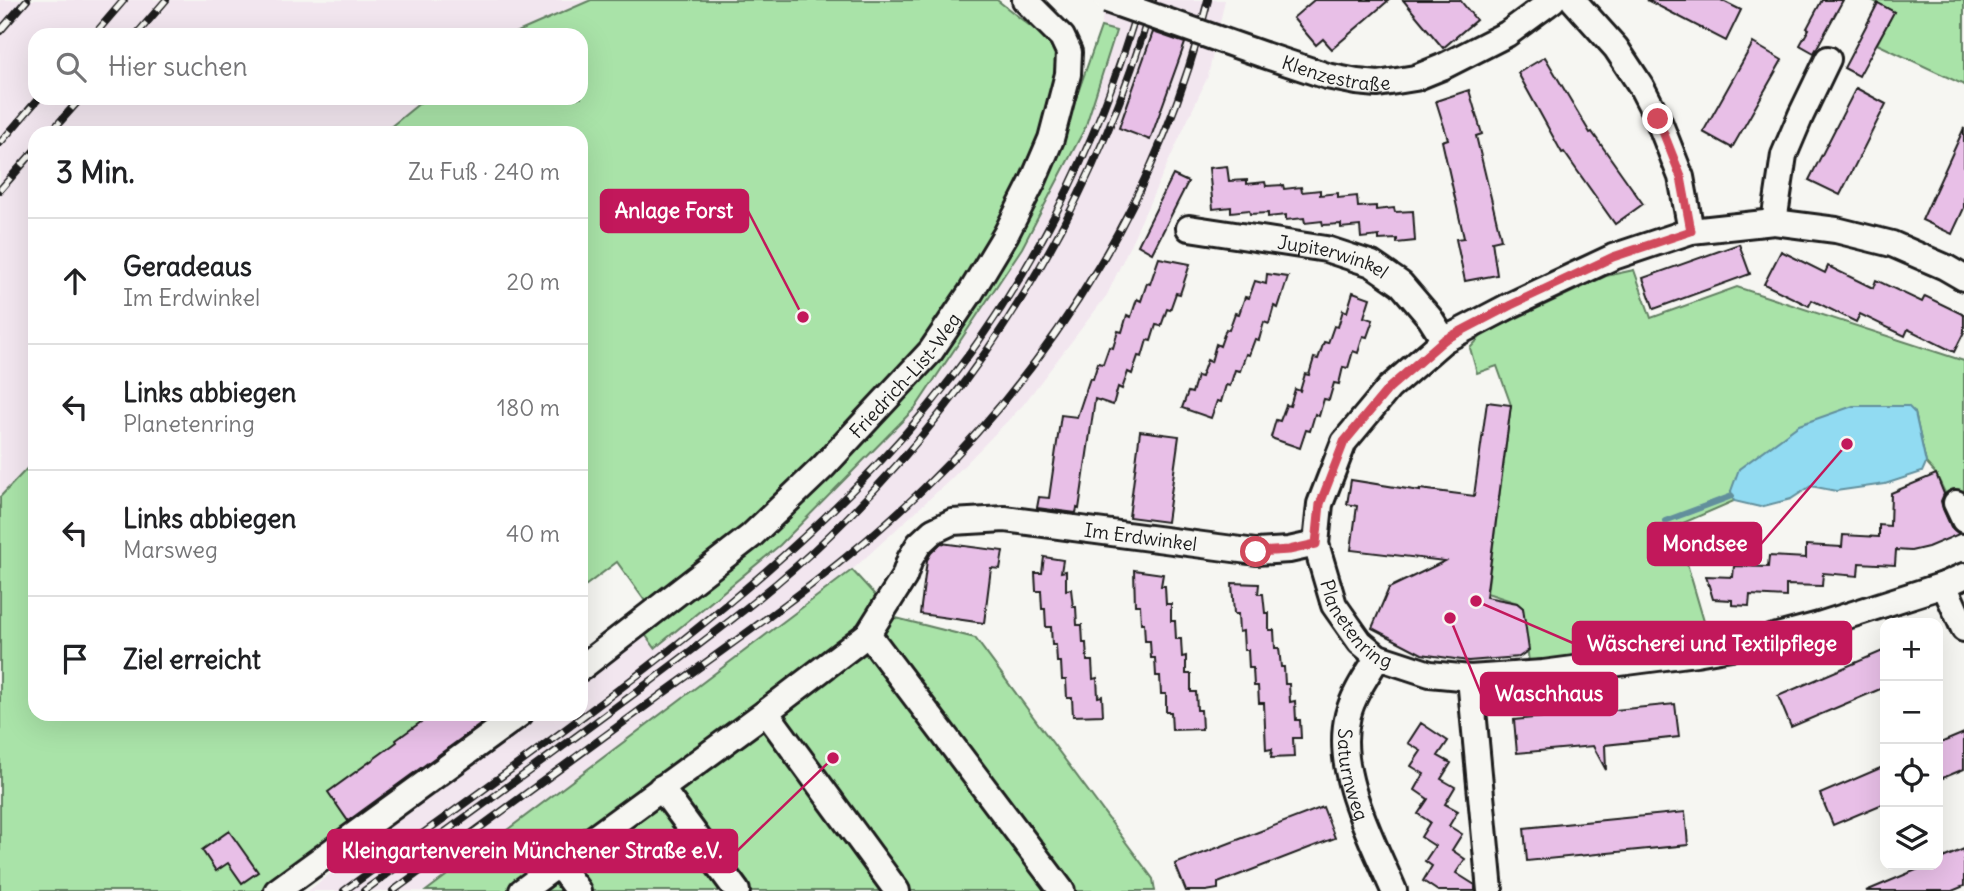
<!DOCTYPE html>
<html lang="de">
<meta charset="utf-8">
<style>
:root{--surface:#fff;--page:#f2f2f2;--text:#202124;--muted:#757577;--line:#e0e0e0}
body{margin:0;font-family:Delius,sans-serif;background:var(--page);color:var(--text)}
.controls{position:absolute;right:21px;bottom:21px;display:grid;overflow:hidden;border-radius:14px;box-shadow:0 7px 28px #0002}
.controls button{width:63px;height:63px;display:grid;place-items:center;padding:0;border:0;border-bottom:2px solid var(--line);background:var(--surface);color:var(--text);font:35px sans-serif}
.stop{position:absolute;width:21px;height:21px;margin:-16px;border:5px solid #d1495b;border-radius:50%;background:#fff}
.stop.end{background:#d1495b;border-color:#fff;box-shadow:0 2px 7px #0008}
.list{margin:0;padding:0;list-style:none}
h2{display:flex;justify-content:space-between;align-items:center;height:91px;margin:0;padding:0 28px;font-size:30px}
h2 small{font-size:23px;font-weight:400;color:var(--muted)}
.list li{display:grid;grid-template-columns:46px 1fr auto;gap:21px;align-items:center;box-sizing:border-box;height:126px;padding:0 28px;border-top:2px solid var(--line)}
.list b{display:block;font-size:26px;white-space:nowrap}
.list p{margin:0;font-size:23px;white-space:nowrap;color:var(--muted)}
.list em{font-size:23px;font-style:normal;color:var(--muted)}
.icon{flex:none;width:38px;height:38px;fill:none;stroke:currentColor;stroke-width:2;stroke-linecap:round;stroke-linejoin:round}
.map{position:relative;flex:none;width:1964px;height:891px;overflow:hidden}
.search{position:absolute;background:var(--surface);box-shadow:0 7px 28px #0002;left:28px;top:28px;width:560px;height:77px;display:flex;align-items:center;gap:18px;box-sizing:border-box;padding:0 24px;border-radius:21px;color:var(--muted);font-size:26px}
.panel{position:absolute;background:var(--surface);box-shadow:0 7px 28px #0002;left:28px;top:126px;width:560px;height:595px;border-radius:21px}
.map>svg:first-child{display:block}
</style>
<div class="map">
<svg width="1964" height="891" viewBox="0 0 1964 891">
<rect width="100%" height="100%" fill="#f6f6f2"/>
<filter id="ink" filterUnits="userSpaceOnUse"><feTurbulence type="fractalNoise" baseFrequency=".0143" numOctaves="2"/><feDisplacementMap in="SourceGraphic" scale="14" xChannelSelector="R" yChannelSelector="G"/><feConvolveMatrix kernelMatrix="1 2 1 2 8 2 1 2 1" color-interpolation-filters="sRGB"/></filter>
<g filter="url(#ink)">
<g fill="#f2e6ef">
<polygon points="0,0 591,0 511,35 35,35 35,98 426,98 383,133 35,133 35,460 0,497"/>
<polygon points="1105,0 1225,0 1208,76 1107,295 1023,405 950,480 852,570 426,891 308,891 533,714 581,714 581,679 1036,198 1075,101 1101,27"/>
</g>
<g fill="#a9e3a8" stroke="#628062" stroke-width="2">
<polygon points="591,0 997,0 1057,47 1050,111 1026,176 964,287 928,339 748,530 650,608 617,562 581,589 581,133 383,133 426,98 581,98 581,35 511,35"/>
<polygon points="1872,0 1964,0 1964,85 1877,44 1894,12"/>
<polygon points="1101,27 1116,31 1085,128 1022,248 916,407 780,545 655,648 644,633 813,490 1036,198 1075,101"/>
<polygon points="1634,270 1651,318 1737,287 1964,361 1964,499 1950,503 1936,474 1926,463 1915,413 1731,491 1734,501 1676,526 1710,642 1529,663 1523,608 1517,603 1487,593 1511,405 1497,366 1477,373 1470,348 1483,334 1606,276"/>
<polygon points="35,460 35,714 485,714 493,726 263,891 0,891 0,497"/>
<polygon points="852,570 896,618 975,638 1153,879 1155,891 426,891"/>
</g>
<polygon fill="#91dbf2" stroke="#628f9c" stroke-width="2" points="1853,406 1908,406 1915,413 1926,463 1922,472 1885,484 1836,491 1811,486 1791,499 1760,507 1734,501 1731,491 1739,469 1799,425"/>
<g fill="none" stroke-linecap="round" stroke-linejoin="round">
<polyline stroke="#628f9c" stroke-width="6" points="1665,521 1732,496"/>
</g>
<g fill="#e8bfe7" stroke="#1c1c1c" stroke-width="2">
<polygon points="1314,0 1389,0 1332,49 1323,39 1316,45 1293,18"/>
<polygon points="1403,0 1460,0 1476,20 1443,48"/>
<polygon points="1647,0 1721,0 1741,10 1726,41"/>
<polygon points="1822,0 1843,0 1814,53 1800,45 1809,29 1807,28"/>
<polygon points="1878,3 1894,12 1859,76 1844,68"/>
<polygon points="1153,32 1185,43 1150,140 1119,128"/>
<polygon points="1753,43 1782,60 1732,148 1703,132"/>
<polygon points="1545,57 1590,133 1592,132 1643,204 1615,224 1564,152 1562,153 1518,73"/>
<polygon points="1856,88 1886,104 1840,195 1809,180"/>
<polygon points="1469,90 1482,134 1476,136 1501,239 1492,241 1497,275 1465,281 1456,239 1464,238 1442,141 1448,139 1436,101"/>
<polygon points="1964,128 1964,208 1952,234 1922,220"/>
<polygon points="1227,166 1229,181 1247,180 1247,184 1265,182 1266,186 1283,185 1284,189 1301,187 1302,192 1320,190 1320,195 1338,193 1338,198 1357,196 1358,207 1376,206 1376,210 1394,208 1395,212 1413,211 1415,241 1397,243 1397,239 1379,240 1379,236 1361,238 1360,226 1341,228 1341,224 1323,225 1322,221 1305,223 1304,218 1286,220 1286,215 1268,217 1268,213 1250,214 1249,210 1231,212 1231,207 1213,209 1209,168"/>
<polygon points="1173,175 1188,182 1152,253 1138,245"/>
<polygon points="1739,244 1750,274 1654,309 1643,278"/>
<polygon points="1781,251 1825,273 1828,266 1873,288 1876,280 1922,302 1925,296 1964,315 1964,332 1954,352 1908,329 1905,336 1860,314 1856,322 1812,300 1809,306 1764,284"/>
<polygon points="1159,258 1190,264 1180,294 1176,293 1170,310 1167,309 1161,326 1156,325 1151,341 1147,340 1142,357 1138,356 1132,374 1128,372 1122,389 1118,387 1113,405 1095,399 1079,509 1077,508 1076,513 1037,508 1039,497 1049,498 1061,415 1077,417 1090,378 1093,379 1098,363 1103,364 1109,347 1113,348 1118,331 1122,332 1127,315 1131,317 1137,299 1141,301 1147,283 1150,284"/>
<polygon points="1267,274 1288,277 1278,308 1274,306 1269,324 1264,322 1259,340 1255,339 1249,355 1246,354 1240,371 1235,370 1230,386 1226,385 1221,402 1217,401 1211,418 1182,408 1188,392 1192,393 1197,376 1201,377 1207,360 1211,362 1216,344 1220,346 1226,329 1229,330 1235,313 1239,314 1245,297 1249,298 1255,281 1266,284"/>
<polygon points="1353,292 1370,298 1364,317 1373,320 1367,337 1363,336 1358,353 1353,351 1348,368 1343,367 1339,384 1334,383 1329,400 1324,399 1319,416 1315,414 1310,431 1306,430 1300,448 1274,439 1271,437 1276,420 1280,421 1286,405 1290,406 1295,389 1300,391 1305,374 1309,375 1314,358 1318,359 1324,342 1328,343 1334,326 1338,327 1343,310 1347,312"/>
<polygon points="1487,402 1511,405 1486,597 1517,603 1523,608 1529,650 1519,657 1468,661 1422,654 1372,628 1389,588 1445,561 1351,550 1357,506 1347,504 1351,480 1420,491 1420,489 1474,496"/>
<polygon points="1140,431 1179,436 1167,522 1129,517"/>
<polygon points="1936,474 1944,494 1941,501 1943,509 1951,527 1959,534 1928,547 1911,551 1896,550 1895,565 1859,563 1858,576 1823,573 1822,586 1786,585 1786,597 1750,595 1749,606 1732,605 1732,600 1713,599 1706,576 1733,577 1734,566 1768,567 1769,556 1806,558 1806,545 1842,547 1843,535 1879,537 1879,525 1890,526 1891,493"/>
<polygon points="941,543 1003,551 1000,569 991,568 984,623 920,614 927,560 931,553"/>
<polygon points="1044,557 1063,560 1061,572 1066,571 1066,590 1071,589 1073,607 1076,607 1077,625 1082,625 1083,643 1086,643 1087,661 1092,661 1093,679 1097,678 1098,697 1102,696 1103,715 1073,716 1072,698 1067,698 1066,680 1062,680 1061,662 1057,662 1056,645 1052,645 1051,627 1046,627 1045,609 1042,609 1041,591 1036,591 1035,573 1042,573"/>
<polygon points="1134,570 1163,574 1161,586 1165,586 1166,604 1171,604 1171,621 1175,621 1176,639 1181,639 1182,657 1186,656 1186,674 1191,674 1191,692 1196,692 1197,710 1201,710 1202,729 1172,730 1171,712 1166,712 1166,694 1161,694 1160,676 1156,676 1155,658 1151,658 1150,641 1145,641 1144,623 1141,623 1140,605 1135,605"/>
<polygon points="1232,583 1259,584 1258,594 1263,594 1265,613 1269,613 1269,630 1274,630 1275,648 1279,648 1281,667 1284,667 1285,684 1289,684 1290,702 1295,701 1296,720 1300,720 1301,738 1293,738 1294,757 1271,758 1272,749 1266,750 1264,703 1259,703 1258,686 1254,686 1253,668 1249,668 1248,650 1244,650 1243,631 1239,632 1238,614 1234,614"/>
<polygon points="1885,650 1885,687 1791,727 1778,696"/>
<polygon points="1675,704 1679,737 1605,745 1606,770 1593,746 1517,753 1514,720"/>
<polygon points="432,714 485,714 488,719 348,821 328,792 397,742 396,740"/>
<polygon points="1421,723 1448,741 1438,756 1451,763 1441,779 1455,787 1445,804 1458,811 1449,826 1462,834 1452,850 1465,859 1456,873 1475,885 1475,891 1438,891 1423,881 1432,866 1425,861 1435,846 1421,837 1430,822 1418,814 1428,799 1415,790 1424,774 1411,766 1421,751 1408,743"/>
<polygon points="1964,733 1964,769 1938,780 1938,744"/>
<polygon points="1885,766 1885,803 1833,825 1820,794"/>
<polygon points="1323,807 1335,838 1218,883 1218,889 1206,891 1186,891 1175,864"/>
<polygon points="1685,812 1688,845 1527,861 1524,828"/>
<polygon points="229,831 258,872 242,883 228,863 216,871 202,850"/>
<polygon points="1964,849 1964,886 1952,891 1866,891 1928,865 1938,865 1938,860"/>
</g>
<g fill="none" stroke-linecap="round" stroke-linejoin="round">
<defs>
<g id="minor">
<polyline points="1573,0 1616,48 1641,86 1658,119 1681,177 1691,231"/>
<path id="s1" d="M1264 55 1327 76 1357 82 1378 84 1415 78 1442 67 1507 34 1553 0"/>
<polyline points="1774,222 1784,155 1801,115 1828,59"/>
<path id="s2" d="M1189 228 1326 249 1372 264 1401 284 1430 318 1444 340"/>
<path id="s3" d="M1964 278 1945 267 1892 244 1836 230 1774 222 1691 231 1613 257 1511 305 1444 340 1389 388 1344 442 1320 504 1316 544 1334 605 1360 642 1378 657 1430 674 1470 678 1543 673 1696 653 1743 645 1819 625 1944 585 1964 576"/>
<polyline points="1956,503 1964,520"/>
<polyline points="1944,585 1964,629"/>
<polyline points="868,634 1062,891"/>
<path id="s4" d="M1378 657C1367 675 1353 695 1348 715 1334 772 1372 839 1394 891"/>
<path id="s5" d="M581 668 751 536 823 467 931 351 971 292 1006 234 1033 181 1051 139 1068 74 1069 52 1062 37 1025 0"/>
<polyline points="1470,678 1490,891"/>
<polyline points="766,712 897,891"/>
<polyline points="661,788 737,891"/>
<polyline points="558,864 578,891"/>
<polyline points="277,891 520,714"/>
<path id="s6" d="M522 891 766 712 868 634 904 577 910 559 919 544 933 531 952 522 1005 519 1256 552 1289 550 1316 544"/>
</g>
</defs>
<use href="#minor" stroke="#1c1c1c" stroke-width="30"/>
<use href="#minor" stroke="#f6f6f2" stroke-width="24"/>
<defs>
<g id="rail">
<polyline points="0,31 27,0"/>
<polyline points="94,35 124,0"/>
<polyline points="136,35 166,0"/>
<polyline points="50,133 81,98"/>
<polyline points="0,143 39,98"/>
<polyline points="0,190 35,150"/>
<path d="M344 891C423 833 503 776 582 717 707 624 829 527 929 406 1027 288 1098 147 1140 0"/>
<path d="M364 891C460 821 556 752 651 681 713 634 776 588 831 534 983 386 1096 204 1153 0"/>
<path d="M393 891C480 828 567 763 654 700 746 633 842 568 923 489 1061 355 1162 187 1208 0"/>
</g>
</defs>
<use href="#rail" stroke="#1c1c1c" stroke-width="8"/>
<use href="#rail" stroke="#f6f6f2" stroke-width="5" stroke-dasharray="16" stroke-linecap="butt"/>
<defs>
<polyline id="minor-bridge" points="1107,0 1264,55"/>
</defs>
<use href="#minor-bridge" stroke="#1c1c1c" stroke-width="30" stroke-linecap="butt"/>
<use href="#minor-bridge" stroke="#f6f6f2" stroke-width="24"/>
</g>
</g>
<g fill="none" stroke-linecap="round" stroke-linejoin="round" filter="url(#ink)">
<polyline stroke="#d1495b" stroke-width="9" points="1256,552 1289,550 1316,544 1320,504 1344,442 1389,388 1444,340 1511,305 1613,257 1691,231 1681,177 1658,119"/>
</g>
<g text-anchor="middle" dominant-baseline="central" stroke-width="7" stroke-linejoin="round" paint-order="stroke">
<g font-size="19" fill="#1c1c1c" stroke="#f6f6f2">
<text stroke="none"><textPath href="#s1" startOffset="75">Klenzestraße</textPath></text>
<text stroke="none"><textPath href="#s2" startOffset="147">Jupiterwinkel</textPath></text>
<text stroke="none"><textPath href="#s5" startOffset="438">Friedrich-List-Weg</textPath></text>
<text stroke="none"><textPath href="#s6" startOffset="765">Im Erdwinkel</textPath></text>
<text stroke="none"><textPath href="#s3" startOffset="896">Planetenring</textPath></text>
<text stroke="none"><textPath href="#s4" startOffset="126">Saturnweg</textPath></text>
</g>
</g>
<path fill="none" stroke="#c2185b" stroke-width="2.5" d="M803 317L748 211M1847 444L1761 544M1476 601L1573 643M1450 618L1481 694M833 758L737 851"/>
<g fill="#c2185b" stroke="#f6f6f2" stroke-width="2.5">
<circle cx="803" cy="317" r="7"/>
<circle cx="1847" cy="444" r="7"/>
<circle cx="1476" cy="601" r="7"/>
<circle cx="1450" cy="618" r="7"/>
<circle cx="833" cy="758" r="7"/>
</g>
<g fill="#c2185b" stroke="#c2185b" stroke-width="2.5">
<rect x="601" y="190" width="147" height="42" rx="7"/>
<rect x="1648" y="523" width="113" height="42" rx="7"/>
<rect x="1573" y="622" width="278" height="42" rx="7"/>
<rect x="1481" y="673" width="136" height="42" rx="7"/>
<rect x="328" y="830" width="409" height="42" rx="7"/>
</g>
<g font-size="21" text-anchor="middle" font-weight="bold" fill="#fff">
<text x="674" y="218">Anlage Forst</text>
<text x="1705" y="551">Mondsee</text>
<text x="1712" y="651">Wäscherei und Textilpflege</text>
<text x="1549" y="701">Waschhaus</text>
<text x="532" y="858">Kleingartenverein Münchener Straße e.V.</text>
</g>
</svg>
<div class="controls">
<button>+</button>
<button>−</button>
<button><svg class="icon" aria-label="locate" viewBox="0 0 24 24"><circle cx="12" cy="12" r="6"/><path d="M12 2v4M12 18v4M2 12h4M18 12h4"/></svg></button>
<button><svg class="icon" aria-label="layers" viewBox="0 0 24 24"><path d="M12 4l9 5-9 5-9-5zM3 14l9 5 9-5"/></svg></button>
</div>
<div class="stop" style="left:1256px;top:552px"></div>
<div class="stop end" style="left:1658px;top:119px"></div>
<div class="search"><svg class="icon" aria-label="search" viewBox="0 0 24 24"><circle cx="10" cy="10" r="6"/><path d="M15 15l6 6"/></svg>Hier suchen</div>
<section class="panel">
<h2>3 Min.<small>Zu Fuß · 240 m</small></h2>
<ul class="list">
<li><svg class="icon" aria-label="ahead" viewBox="0 0 24 24"><path d="M12 20V5M6 11l6-6 6 6"/></svg><div><b>Geradeaus</b><p>Im Erdwinkel</p></div><em>20 m</em></li>
<li><svg class="icon" aria-label="left" viewBox="0 0 24 24"><path d="M17 20v-9H6M10 6l-5 5 5 5"/></svg><div><b>Links abbiegen</b><p>Planetenring</p></div><em>180 m</em></li>
<li><svg class="icon" aria-label="left" viewBox="0 0 24 24"><path d="M17 20v-9H6M10 6l-5 5 5 5"/></svg><div><b>Links abbiegen</b><p>Marsweg</p></div><em>40 m</em></li>
<li><svg class="icon" aria-label="arrive" viewBox="0 0 24 24"><path d="M6 21V4h12l-3 4 3 4H6"/></svg><div><b>Ziel erreicht</b></div></li>
</ul>
</section>
</div>
